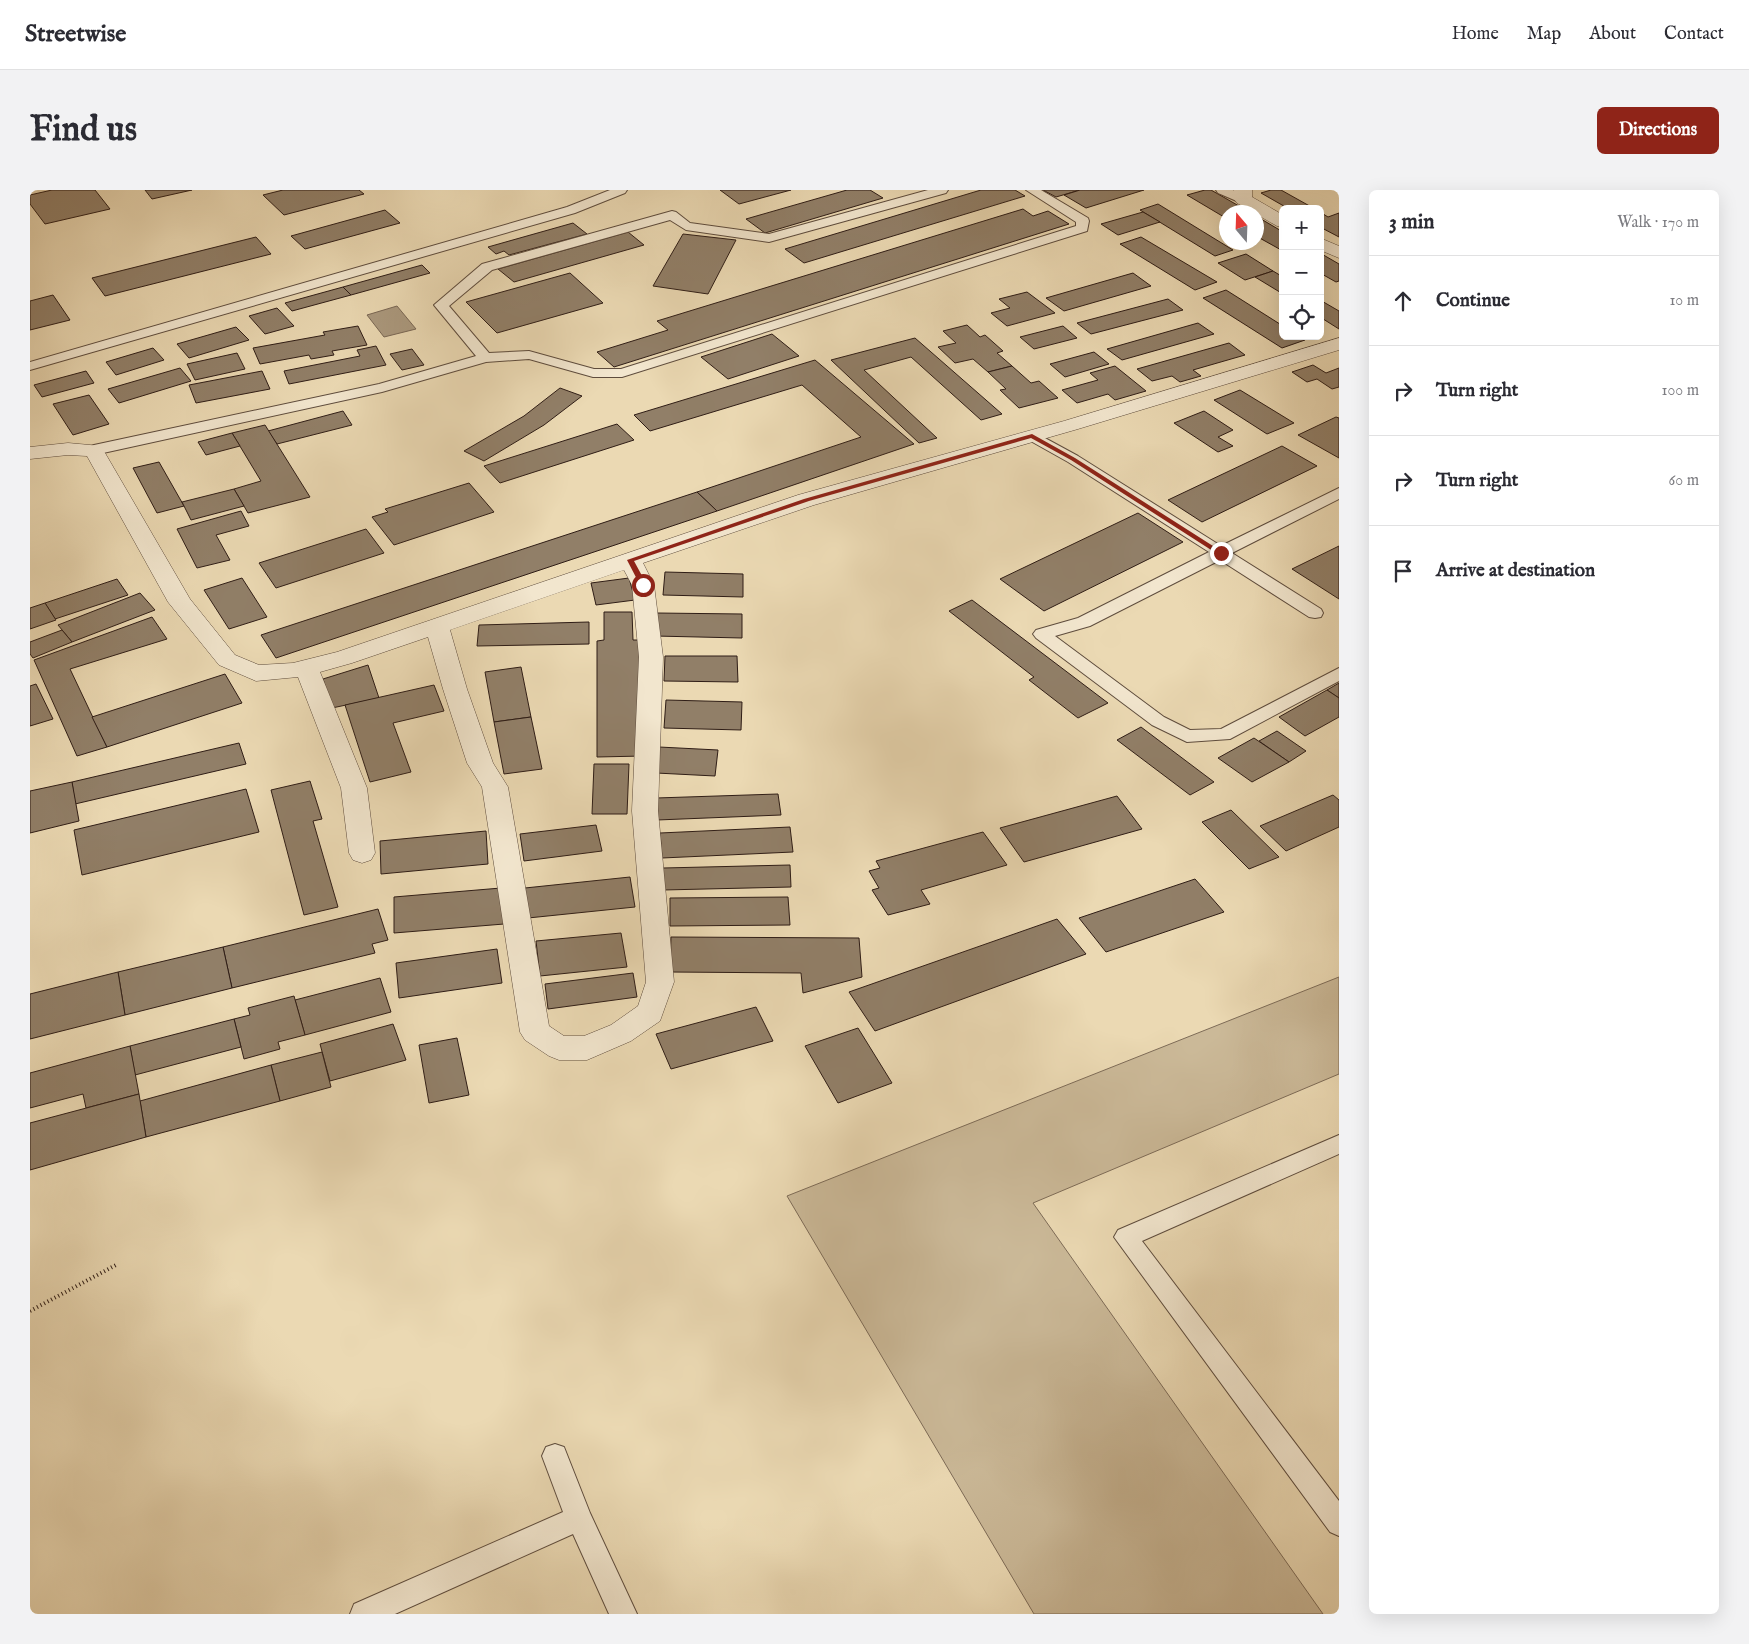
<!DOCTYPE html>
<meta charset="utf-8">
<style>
:root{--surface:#fff;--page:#f2f2f3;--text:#2b2b33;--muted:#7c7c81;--line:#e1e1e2;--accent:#8f2418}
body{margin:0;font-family:"IM FELL English",serif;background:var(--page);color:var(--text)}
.controls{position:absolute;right:15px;top:15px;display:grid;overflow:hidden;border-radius:8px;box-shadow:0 5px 20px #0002}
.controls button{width:45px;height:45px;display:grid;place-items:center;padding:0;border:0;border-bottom:1px solid var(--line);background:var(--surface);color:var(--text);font:25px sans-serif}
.compass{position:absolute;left:1189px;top:15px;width:45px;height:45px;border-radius:50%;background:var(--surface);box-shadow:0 5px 20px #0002;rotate:341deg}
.stop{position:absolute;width:15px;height:15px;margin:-11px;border:4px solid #8f2418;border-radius:50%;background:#fff}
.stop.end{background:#8f2418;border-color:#fff;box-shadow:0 1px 5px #0008}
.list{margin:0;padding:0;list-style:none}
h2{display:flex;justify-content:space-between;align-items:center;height:65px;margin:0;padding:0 20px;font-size:21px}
h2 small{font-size:16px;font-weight:400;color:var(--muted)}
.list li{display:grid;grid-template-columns:32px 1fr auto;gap:15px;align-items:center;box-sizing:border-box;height:90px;padding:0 20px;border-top:1px solid var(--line)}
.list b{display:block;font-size:19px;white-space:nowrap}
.list em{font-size:16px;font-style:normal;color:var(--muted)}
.icon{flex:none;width:28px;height:28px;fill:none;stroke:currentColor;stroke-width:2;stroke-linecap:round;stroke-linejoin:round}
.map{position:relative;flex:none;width:1309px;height:1424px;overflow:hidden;border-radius:8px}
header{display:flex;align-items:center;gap:30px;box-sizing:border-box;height:70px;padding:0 25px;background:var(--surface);border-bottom:1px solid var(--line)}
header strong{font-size:24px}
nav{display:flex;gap:28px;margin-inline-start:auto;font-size:18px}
.intro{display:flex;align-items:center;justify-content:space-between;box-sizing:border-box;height:120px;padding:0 30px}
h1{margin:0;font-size:35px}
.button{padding:12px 22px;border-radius:8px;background:var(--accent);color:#fff;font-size:18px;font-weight:700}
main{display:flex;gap:30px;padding:0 30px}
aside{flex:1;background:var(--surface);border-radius:8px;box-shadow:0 5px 20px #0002}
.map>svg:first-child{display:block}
</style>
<header>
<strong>Streetwise</strong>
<nav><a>Home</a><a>Map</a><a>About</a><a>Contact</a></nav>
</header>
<div class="intro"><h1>Find us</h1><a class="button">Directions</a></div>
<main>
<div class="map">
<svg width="1309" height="1424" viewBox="0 0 1309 1424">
<rect width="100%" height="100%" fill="#ebd9b3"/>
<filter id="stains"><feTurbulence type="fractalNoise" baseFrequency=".004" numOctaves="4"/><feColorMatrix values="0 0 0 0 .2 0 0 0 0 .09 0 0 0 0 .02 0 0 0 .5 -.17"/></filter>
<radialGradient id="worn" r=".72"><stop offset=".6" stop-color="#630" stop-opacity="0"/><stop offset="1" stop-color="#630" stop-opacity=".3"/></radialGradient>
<polygon fill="#cbb998" stroke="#7d6b57" points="1309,787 1309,884 1003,1013 1293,1424 1004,1424 757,1006"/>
<polygon fill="#ab997e" stroke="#796754" points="367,116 386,139 354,147 337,125"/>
<g fill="#917f68" stroke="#2f1d16">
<polygon points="22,0 65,0 80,19 15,34 0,14 0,5"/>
<polygon points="115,0 162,0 122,9"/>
<polygon points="253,0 329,0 334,4 254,25 233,5"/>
<polygon points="690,0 761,0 709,14"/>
<polygon points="817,0 840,0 853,8 735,43 716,29"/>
<polygon points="951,0 985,0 995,6 774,73 755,59"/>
<polygon points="1013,0 1050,0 1026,7"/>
<polygon points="1050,0 1114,0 1056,18 1034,5"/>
<polygon points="1175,0 1181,0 1216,20 1196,22 1196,26 1194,27 1157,5"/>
<polygon points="1241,0 1251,0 1285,19 1259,19 1231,3"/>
<polygon points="1128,14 1203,60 1185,66 1110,20"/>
<polygon points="993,19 1003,26 1018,21 1039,34 584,177 567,162 638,140 627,131"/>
<polygon points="355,20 370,33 275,59 261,46"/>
<polygon points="1113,22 1130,32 1088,45 1071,34"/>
<polygon points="1290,22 1298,27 1309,23 1309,47 1290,37"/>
<polygon points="1226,26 1253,42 1253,61 1226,46"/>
<polygon points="543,33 557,44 479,65 474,61 466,64 458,57"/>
<polygon points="598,42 614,55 484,92 468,79"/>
<polygon points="653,44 706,50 678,104 623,96"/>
<polygon points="226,47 241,64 75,106 62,88"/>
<polygon points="1111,47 1187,92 1165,100 1090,54"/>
<polygon points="1290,63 1309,74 1309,91 1306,92 1290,83"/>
<polygon points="1216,64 1243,81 1215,90 1188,73"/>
<polygon points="392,75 400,83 321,105 313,97"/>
<polygon points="1243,81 1253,87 1253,104 1225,87"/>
<polygon points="540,83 573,113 467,143 436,112"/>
<polygon points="1103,83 1121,96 1034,121 1016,108"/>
<polygon points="313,97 321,105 262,121 255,113"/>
<polygon points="1196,100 1253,136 1253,146 1270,146 1275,150 1252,158 1173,108"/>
<polygon points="997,102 1025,123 977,136 961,123 980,118 969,109"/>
<polygon points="23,105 40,130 0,140 0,111"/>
<polygon points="1138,109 1153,120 1061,144 1047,133"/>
<polygon points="1290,110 1309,121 1309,139 1290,127"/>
<polygon points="247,118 264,136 235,144 219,126"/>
<polygon points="1168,133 1184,144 1092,170 1077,159"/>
<polygon points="937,135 950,147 955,145 973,161 967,163 982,176 958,182 943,169 925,173 908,157 926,153 913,141"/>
<polygon points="328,136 337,155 302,161 304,165 281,169 279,165 230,174 223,158 295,145 293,142"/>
<polygon points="1033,136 1047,148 1004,159 990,147"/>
<polygon points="206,137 219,150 159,168 147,154"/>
<polygon points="742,144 769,166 698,189 671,167"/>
<polygon points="885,148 972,224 951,230 881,167 834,180 907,248 889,253 801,170"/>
<polygon points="1199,153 1215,165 1163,180 1171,186 1150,192 1142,186 1122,191 1107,179"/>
<polygon points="346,156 356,175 259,194 254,181 330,166 327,160"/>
<polygon points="123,158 134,170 86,185 76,172"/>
<polygon points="382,159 394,175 372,180 360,164"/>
<polygon points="1064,162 1079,174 1035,187 1020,174"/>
<polygon points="207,163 215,179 165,190 157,174"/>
<polygon points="785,170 884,254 687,321 667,302 831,247 772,195 620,241 604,225"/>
<polygon points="1283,175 1296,183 1309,178 1309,197 1302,199 1287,189 1277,192 1262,182"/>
<polygon points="982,176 1001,193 1009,191 1028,208 989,218 970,200 976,199 958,182"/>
<polygon points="1085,176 1116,201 1085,210 1078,204 1047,213 1032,200 1068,190 1060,183"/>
<polygon points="150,178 161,191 89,213 78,199"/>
<polygon points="56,181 64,193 12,207 4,195"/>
<polygon points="232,181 240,199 166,213 159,195"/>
<polygon points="530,198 552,206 514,235 454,271 434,261 494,226"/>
<polygon points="1210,200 1264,233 1237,244 1184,210"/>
<polygon points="59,205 79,234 43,245 23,214"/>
<polygon points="313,221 322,235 247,254 238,241"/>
<polygon points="1174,221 1203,240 1188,247 1203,256 1188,262 1144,233"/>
<polygon points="1306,227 1309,228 1309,268 1268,245"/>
<polygon points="587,234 604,250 470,293 454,276"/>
<polygon points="235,235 280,307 218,323 204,299 231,291 202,243"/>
<polygon points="202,243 210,256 176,265 168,252"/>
<polygon points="1252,256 1287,276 1172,332 1138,310"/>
<polygon points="129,272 154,316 127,323 103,278"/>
<polygon points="439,293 464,322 364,355 342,327 358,322 355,319"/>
<polygon points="204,299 214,316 161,330 152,312"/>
<polygon points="667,302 687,321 246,468 231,445"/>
<polygon points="211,321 219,336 186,345 200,370 167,378 147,339"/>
<polygon points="1108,323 1153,352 1014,421 970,389"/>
<polygon points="336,339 354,363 246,398 229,373"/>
<polygon points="1309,356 1309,409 1262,379"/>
<polygon points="635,382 713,384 713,407 633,405"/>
<polygon points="212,388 237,427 199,439 174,400"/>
<polygon points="599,388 605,410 566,415 561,393"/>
<polygon points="87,389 98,405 25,429 15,413"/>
<polygon points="110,403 125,420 42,452 28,435"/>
<polygon points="942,410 1078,513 1048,528 999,490 1004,487 919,421"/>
<polygon points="15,413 26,430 0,439 0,418"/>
<polygon points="574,422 602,422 603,450 611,450 613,566 567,567 567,451 574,450"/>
<polygon points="627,423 712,424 712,448 625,446"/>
<polygon points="122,427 137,449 40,479 77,557 47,566 4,470"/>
<polygon points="559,432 559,454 447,456 449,435"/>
<polygon points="32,440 42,452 3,468 0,464 0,452"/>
<polygon points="635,466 707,466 708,492 634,491"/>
<polygon points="338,475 349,508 302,518 293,489"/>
<polygon points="491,477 501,527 464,532 455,482"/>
<polygon points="195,484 212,513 77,557 62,527"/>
<polygon points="1309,493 1309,508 1297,500"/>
<polygon points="6,494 23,529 0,536 0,496"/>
<polygon points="404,495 414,521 363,533 381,582 340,592 315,515"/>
<polygon points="1297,500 1309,508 1309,527 1275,546 1249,527"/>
<polygon points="636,510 712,512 711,540 634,538"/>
<polygon points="501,527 512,579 474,584 464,532"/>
<polygon points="1111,537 1184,592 1160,605 1087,550"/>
<polygon points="1247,541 1276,561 1259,572 1229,551"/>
<polygon points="1224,548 1259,572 1222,592 1188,568"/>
<polygon points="209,553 216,574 45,614 42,592"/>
<polygon points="629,557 688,560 685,586 626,583"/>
<polygon points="564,574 599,574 597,624 562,624"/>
<polygon points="280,591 292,629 283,631 308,717 274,725 241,600"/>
<polygon points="42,592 49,631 0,643 0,601"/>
<polygon points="216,599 229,642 52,685 44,640"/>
<polygon points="748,604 751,625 627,630 626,608"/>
<polygon points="1303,605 1309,610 1309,637 1256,661 1230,636"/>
<polygon points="1087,606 1112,639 994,672 970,638"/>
<polygon points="1201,620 1249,667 1219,679 1172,632"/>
<polygon points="566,635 572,661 494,671 490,644"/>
<polygon points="760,637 763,662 632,668 630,643"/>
<polygon points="456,641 458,674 351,684 350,651"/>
<polygon points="953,642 977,675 891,700 900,714 858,725 842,700 849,698 839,681 850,678 846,671"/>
<polygon points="760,675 761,697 633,700 633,678"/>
<polygon points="600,687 605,717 498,728 495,698"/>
<polygon points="1165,689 1194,722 1076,762 1049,728"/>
<polygon points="471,698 474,734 364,743 364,707"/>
<polygon points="758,707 760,735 640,736 640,708"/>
<polygon points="348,719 358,750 342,754 345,763 202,798 193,757"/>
<polygon points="1027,729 1056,764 845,841 819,802"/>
<polygon points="591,743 597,777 510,786 506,751"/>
<polygon points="641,747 829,748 832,787 773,803 771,783 640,782"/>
<polygon points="193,757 202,798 95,825 88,782"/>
<polygon points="467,759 472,793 369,808 366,773"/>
<polygon points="88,782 95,825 0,849 0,804"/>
<polygon points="603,783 607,807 518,819 515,794"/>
<polygon points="350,788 361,822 275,845 265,810"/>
<polygon points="264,806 275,845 248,852 250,859 214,869 204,829 220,825 218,818"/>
<polygon points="726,817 743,851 641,879 626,844"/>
<polygon points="204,829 211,857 105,885 100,856"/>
<polygon points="363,834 376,870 300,891 290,854"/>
<polygon points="828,838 862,893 808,913 775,856"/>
<polygon points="427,848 439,905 399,913 389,855"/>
<polygon points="100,856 109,904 56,918 53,904 0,918 0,883"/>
<polygon points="292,862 301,897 250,911 241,875"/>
<polygon points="241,875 250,911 116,947 110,911"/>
<polygon points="109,904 116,947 0,980 0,933"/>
</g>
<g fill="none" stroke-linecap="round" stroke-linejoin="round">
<defs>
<g id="service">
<polygon points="580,0 597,0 595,3 545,23 0,180 0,172 537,17"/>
<polygon points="898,0 918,0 916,3 739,52 656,40 640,30 462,80 419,116 459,163 499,161 564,179 591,179 1046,36 1046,32 996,0 1011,0 1058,28 1059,31 1057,41 592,187 563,187 499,169 456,172 352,202 64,265 59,263 56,260 59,257 64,255 349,194 446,166 404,115 452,74 642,21 646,22 660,33 739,44"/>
<polygon points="1186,0 1203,0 1219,9 1217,12 1209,12 1188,3"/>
<polygon points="1002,241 1048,266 1191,356 1309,298 1309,309 1202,363 1291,419 1293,423 1291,427 1285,428 1279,427 1190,370 1060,436 1025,446 1134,527 1160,540 1191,539 1309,478 1309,491 1200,549 1157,552 1122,535 1006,448 1003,444 1006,440 1048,428 1179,362 1038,272 997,249 994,246 997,243"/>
<polygon points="1309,945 1309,964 1112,1051 1309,1311 1309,1346 1300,1342 1084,1047 1088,1040"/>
<polygon points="525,1254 534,1257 560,1323 607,1424 579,1424 543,1344 365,1424 320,1424 324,1414 533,1322 512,1266 516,1257"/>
</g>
<g id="minor">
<polygon points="1204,0 1222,0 1222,7 1253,25 1253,37 1247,36 1207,13 1204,9"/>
<polygon points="1290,48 1309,56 1309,68 1290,60"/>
<path d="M1309 148V160L1048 239 784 315 613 373 624 395 633 467 628 621 644 792 630 831 601 851 557 870H529L519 866 495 850 490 842 452 597 437 573 413 499 398 447 322 473 290 482 337 598 345 663 341 670 332 673 323 670 319 663 311 598 268 487 226 491 189 475 138 412 57 266 38 265 0 269V257L38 253 71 256 160 409 205 465 229 475 263 473 307 462 768 305 1034 231ZM594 380 602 395 609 467 602 621 616 792 608 816 581 835 554 846H534L519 836 478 597 463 573 437 499 420 440Z"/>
</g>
</defs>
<use href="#service" stroke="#5e4c3d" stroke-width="2"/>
<use href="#minor" stroke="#5e4c3d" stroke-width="1"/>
<polyline stroke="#2f1d16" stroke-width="4" stroke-dasharray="1 3" stroke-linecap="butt" points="0,1121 86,1075"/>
<use href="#service" fill="#f2e6ce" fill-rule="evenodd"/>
<use href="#minor" fill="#f2e6ce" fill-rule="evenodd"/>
</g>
<polygon fill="#8f2418" points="1002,244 1045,268 1194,363 1189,365 1041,270 1001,248 779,311 604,371 617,395 616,397 611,397 597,370 774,309"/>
<rect width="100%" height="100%" filter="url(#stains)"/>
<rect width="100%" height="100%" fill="url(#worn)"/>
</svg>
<div class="controls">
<button>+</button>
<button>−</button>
<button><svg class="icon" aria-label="locate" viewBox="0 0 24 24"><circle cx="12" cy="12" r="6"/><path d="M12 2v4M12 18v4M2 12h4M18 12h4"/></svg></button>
</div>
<svg class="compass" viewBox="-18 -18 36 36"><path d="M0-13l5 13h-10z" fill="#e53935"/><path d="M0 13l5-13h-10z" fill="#7c7c81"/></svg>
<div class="stop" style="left:613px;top:395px"></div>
<div class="stop end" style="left:1191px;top:363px"></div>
</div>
<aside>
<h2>3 min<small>Walk · 170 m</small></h2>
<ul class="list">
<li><svg class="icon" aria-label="ahead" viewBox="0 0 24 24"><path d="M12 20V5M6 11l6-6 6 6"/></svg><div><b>Continue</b></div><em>10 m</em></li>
<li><svg class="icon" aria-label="right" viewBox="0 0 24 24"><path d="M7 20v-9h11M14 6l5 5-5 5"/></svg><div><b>Turn right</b></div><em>100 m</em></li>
<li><svg class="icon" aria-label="right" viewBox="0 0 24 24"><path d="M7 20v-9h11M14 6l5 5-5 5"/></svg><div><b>Turn right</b></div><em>60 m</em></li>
<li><svg class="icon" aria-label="arrive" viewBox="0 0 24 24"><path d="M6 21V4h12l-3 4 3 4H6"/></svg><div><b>Arrive at destination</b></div></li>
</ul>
</aside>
</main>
